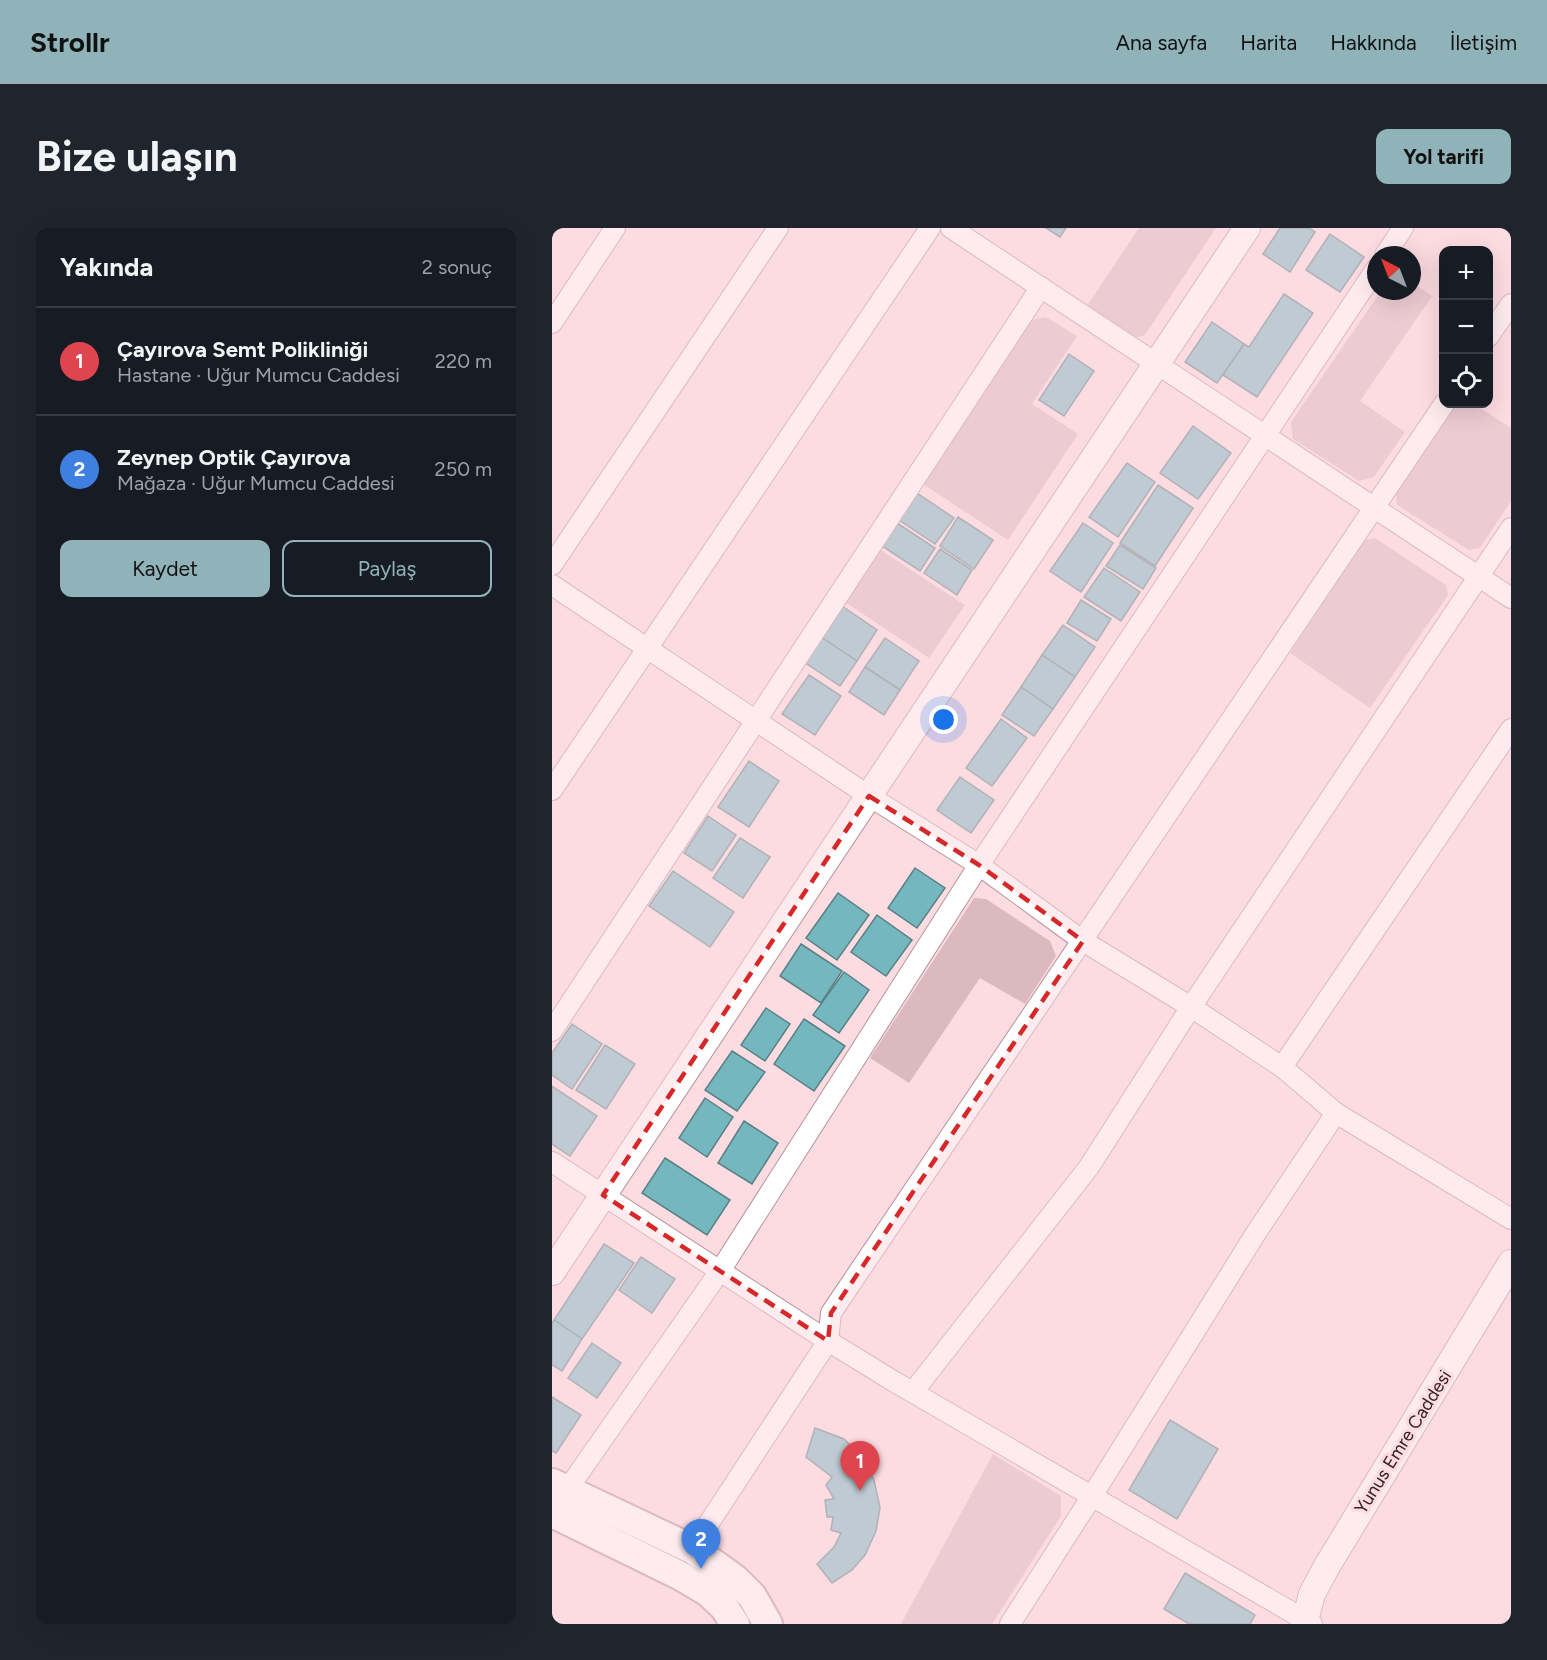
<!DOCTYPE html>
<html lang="tr">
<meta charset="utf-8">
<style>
:root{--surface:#171b24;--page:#20242c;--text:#f1f3f6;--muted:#9ea1a6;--line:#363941;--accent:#8fb3b8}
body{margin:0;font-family:Figtree,sans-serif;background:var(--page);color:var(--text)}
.controls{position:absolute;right:18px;top:18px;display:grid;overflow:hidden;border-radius:12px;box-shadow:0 6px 24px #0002}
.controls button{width:54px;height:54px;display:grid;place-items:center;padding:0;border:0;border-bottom:2px solid var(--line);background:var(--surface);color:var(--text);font:30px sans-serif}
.compass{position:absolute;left:815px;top:18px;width:54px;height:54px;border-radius:50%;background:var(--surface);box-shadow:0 6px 24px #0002;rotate:318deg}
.you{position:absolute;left:392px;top:492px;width:21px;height:21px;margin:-15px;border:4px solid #fff;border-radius:50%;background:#1a73e8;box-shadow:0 0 0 9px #1a73e833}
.badge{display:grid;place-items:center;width:39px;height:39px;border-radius:50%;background:var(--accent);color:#fff;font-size:20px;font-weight:700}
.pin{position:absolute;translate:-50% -50px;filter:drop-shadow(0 2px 3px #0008)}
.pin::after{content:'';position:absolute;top:32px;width:21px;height:18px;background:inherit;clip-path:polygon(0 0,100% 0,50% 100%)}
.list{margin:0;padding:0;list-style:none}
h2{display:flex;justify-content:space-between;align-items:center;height:78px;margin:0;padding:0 24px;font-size:26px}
h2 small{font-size:20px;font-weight:400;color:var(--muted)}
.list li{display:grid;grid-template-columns:39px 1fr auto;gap:18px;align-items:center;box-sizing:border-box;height:108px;padding:0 24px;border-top:2px solid var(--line)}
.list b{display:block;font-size:22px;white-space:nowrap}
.list p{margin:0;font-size:20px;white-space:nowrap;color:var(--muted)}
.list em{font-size:20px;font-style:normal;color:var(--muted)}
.actions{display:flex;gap:12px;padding:18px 24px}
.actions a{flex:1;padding:14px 0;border:2px solid var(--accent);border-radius:12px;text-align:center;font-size:21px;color:var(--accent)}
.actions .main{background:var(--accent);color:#111}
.icon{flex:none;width:33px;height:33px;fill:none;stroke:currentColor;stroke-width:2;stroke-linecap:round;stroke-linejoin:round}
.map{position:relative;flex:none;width:959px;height:1396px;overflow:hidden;border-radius:12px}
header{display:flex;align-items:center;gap:36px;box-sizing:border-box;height:84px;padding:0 30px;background:var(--accent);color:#111}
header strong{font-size:28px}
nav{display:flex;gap:33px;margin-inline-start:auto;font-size:21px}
.intro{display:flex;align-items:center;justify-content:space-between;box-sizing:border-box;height:144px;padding:0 36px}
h1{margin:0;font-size:42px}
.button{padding:15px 27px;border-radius:12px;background:var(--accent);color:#111;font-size:21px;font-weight:700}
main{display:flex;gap:36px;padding:0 36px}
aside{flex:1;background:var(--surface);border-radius:12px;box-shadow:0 6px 24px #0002}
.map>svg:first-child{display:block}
</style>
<header>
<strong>Strollr</strong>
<nav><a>Ana sayfa</a><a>Harita</a><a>Hakkında</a><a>İletişim</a></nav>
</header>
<div class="intro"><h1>Bize ulaşın</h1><a class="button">Yol tarifi</a></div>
<main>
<aside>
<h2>Yakında<small>2 sonuç</small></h2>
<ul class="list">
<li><span class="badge" style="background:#e0444e">1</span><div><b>Çayırova Semt Polikliniği</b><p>Hastane · Uğur Mumcu Caddesi</p></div><em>220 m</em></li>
<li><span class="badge" style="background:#3f7fe0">2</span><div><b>Zeynep Optik Çayırova</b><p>Mağaza · Uğur Mumcu Caddesi</p></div><em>250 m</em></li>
</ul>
<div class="actions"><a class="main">Kaydet</a><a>Paylaş</a></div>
</aside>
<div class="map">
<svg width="959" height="1396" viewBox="0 0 959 1396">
<rect width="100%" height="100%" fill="#fcdbe1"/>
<g fill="#dcb9bf">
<polygon points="587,0 664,0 593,107 583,110 535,78"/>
<polygon points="860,54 880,68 808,173 853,204 822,249 807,253 741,211 739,194 829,63 860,63"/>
<polygon points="494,89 525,108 480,176 526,206 456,312 371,256 479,92"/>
<polygon points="903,176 922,176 959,200 959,273 928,320 917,322 845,277 844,266"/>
<polygon points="823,310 894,357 896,367 818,480 738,425 811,312"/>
<polygon points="327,321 413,377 377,430 293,374"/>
<polygon points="422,670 434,671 498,713 504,728 473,776 428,750 357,855 318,830"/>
<polygon points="441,1226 509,1268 509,1288 440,1396 349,1396"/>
</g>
<g fill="#75b7bf" stroke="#588185" stroke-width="1.5">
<polygon points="494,0 514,0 508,9"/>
<polygon points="728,0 757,0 763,4 738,44 711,26"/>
<polygon points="778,6 812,29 788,64 754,42"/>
<polygon points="732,66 761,85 705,169 671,147 692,116 697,119"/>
<polygon points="660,94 692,116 665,155 633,134"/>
<polygon points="517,126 542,143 512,188 487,172"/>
<polygon points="641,198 679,225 646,271 608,245"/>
<polygon points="575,235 603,254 566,309 537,289"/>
<polygon points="606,257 641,280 603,338 568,315"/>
<polygon points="362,263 402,290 383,316 344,290"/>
<polygon points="406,289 441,312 422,341 388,318"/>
<polygon points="345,295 383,320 368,343 330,318"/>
<polygon points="531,295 561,315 529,364 498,343"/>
<polygon points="568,317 604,340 591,361 554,338"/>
<polygon points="388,321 420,342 405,367 372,345"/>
<polygon points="552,340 588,364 569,393 532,369"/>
<polygon points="529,372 559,391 545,413 515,395"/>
<polygon points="290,378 325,402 305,433 269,409"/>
<polygon points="511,397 543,419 523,449 490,427"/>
<polygon points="269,409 305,433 288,458 252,434"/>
<polygon points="333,410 367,433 348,462 313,439"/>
<polygon points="490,427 523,449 501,481 469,459"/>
<polygon points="313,439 348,462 332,487 297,464"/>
<polygon points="257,447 289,468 263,507 230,486"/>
<polygon points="469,459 501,481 482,508 450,487"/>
<polygon points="449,491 475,510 440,558 414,540"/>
<polygon points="197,533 227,553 197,599 166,579"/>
<polygon points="408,549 442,572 419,605 385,582"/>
<polygon points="156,588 184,607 160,643 132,625"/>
<polygon points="188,610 218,629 191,670 161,650"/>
<polygon points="363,640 393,660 365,700 336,680"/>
<polygon points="121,643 182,684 158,719 97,678"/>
<polygon points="286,665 317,687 285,732 254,710"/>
<polygon points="325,687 360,712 334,748 299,724"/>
<polygon points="249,716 290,743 269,775 228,748"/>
<polygon points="292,744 317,762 287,805 261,787"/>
<polygon points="214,780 238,796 213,833 189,817"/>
<polygon points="252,791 293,818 262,863 222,836"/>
<polygon points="20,796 50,816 20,861 0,847 0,825"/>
<polygon points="53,817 83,836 54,881 24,862"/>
<polygon points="180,823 213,844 185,883 153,862"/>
<polygon points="0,858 45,888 18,928 0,916"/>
<polygon points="153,870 181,889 155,929 127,910"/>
<polygon points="192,893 226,915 200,956 166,935"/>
<polygon points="113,930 178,972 155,1007 90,965"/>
<polygon points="52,1016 82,1035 30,1111 2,1092"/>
<polygon points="89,1029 123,1051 100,1085 67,1062"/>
<polygon points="2,1092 30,1111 10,1143 0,1137 0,1095"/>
<polygon points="40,1115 69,1135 45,1170 16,1150"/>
<polygon points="0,1169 29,1187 4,1225 0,1223"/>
<polygon points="618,1192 666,1221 625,1291 577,1262"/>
<polygon points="263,1200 292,1211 308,1227 322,1252 328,1280 324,1303 313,1327 300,1342 280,1355 265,1336 282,1319 289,1305 279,1302 281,1289 275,1289 273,1272 282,1271 274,1257 280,1249 254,1229"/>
<polygon points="633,1345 703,1387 698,1396 637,1396 612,1381"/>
</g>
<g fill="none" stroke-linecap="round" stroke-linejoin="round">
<defs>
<g id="minor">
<polyline points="399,0 959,370"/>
<polyline points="833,27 851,0"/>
<polyline points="0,95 63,0"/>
<polyline points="936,109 959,76"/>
<polyline points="0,337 226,0"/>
<polyline points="0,357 317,568 427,637 531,713 639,779 730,839 784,885 959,991"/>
<polyline points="0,562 378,0"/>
<polyline points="0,803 489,59"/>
<polyline points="730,839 959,501"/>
<polyline points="0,934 276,1113 343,1154 760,1396"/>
<polyline points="361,1164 537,939 639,779 959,300"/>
<polyline points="15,1262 168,1043 427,637 824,41"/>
<polyline points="140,1321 276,1113 279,1085 892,176"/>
<polyline points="458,1396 540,1268 704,1005 784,885"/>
</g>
<g id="tertiary">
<polyline points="0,1044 695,0"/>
<polyline points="752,1396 760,1366 775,1338 959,1035"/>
</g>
<g id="secondary">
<polyline points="0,1255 140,1321 165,1338 183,1351 200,1368 216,1396"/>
<polyline points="0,1285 127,1347 156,1364 172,1379 183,1396"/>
</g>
</defs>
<use href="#minor" stroke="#b79298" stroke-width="22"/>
<use href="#tertiary" stroke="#b79298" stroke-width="28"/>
<use href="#secondary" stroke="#b79298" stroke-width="32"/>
<use href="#minor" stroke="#fff" stroke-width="20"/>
<use href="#tertiary" stroke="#fff" stroke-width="26"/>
<use href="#secondary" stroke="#fff" stroke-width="28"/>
</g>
<path d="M0 0H959V1396H0ZM317 568 427 637 531 713 279 1085 276 1113 51 967Z" fill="#fcdbe1" fill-opacity=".55" fill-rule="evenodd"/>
<path fill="none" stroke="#d62828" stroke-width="4.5" stroke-dasharray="12 8" stroke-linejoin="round" d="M317 568 427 637 531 713 279 1085 276 1113 51 967Z"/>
<g text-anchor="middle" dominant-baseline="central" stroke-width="6" stroke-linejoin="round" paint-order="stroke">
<g font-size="18" fill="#312225" stroke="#fcdbe1">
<text transform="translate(851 1214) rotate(-58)">Yunus Emre Caddesi</text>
</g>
</g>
</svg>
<div class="controls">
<button>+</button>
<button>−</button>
<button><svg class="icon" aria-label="locate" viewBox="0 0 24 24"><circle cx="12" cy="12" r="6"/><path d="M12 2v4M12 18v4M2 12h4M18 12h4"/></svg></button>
</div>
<svg class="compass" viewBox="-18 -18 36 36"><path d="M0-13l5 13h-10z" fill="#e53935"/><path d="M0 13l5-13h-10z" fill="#9ea1a6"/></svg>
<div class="you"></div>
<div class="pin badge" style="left:308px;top:1263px;background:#e0444e">1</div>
<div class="pin badge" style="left:149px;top:1341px;background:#3f7fe0">2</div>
</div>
</main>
